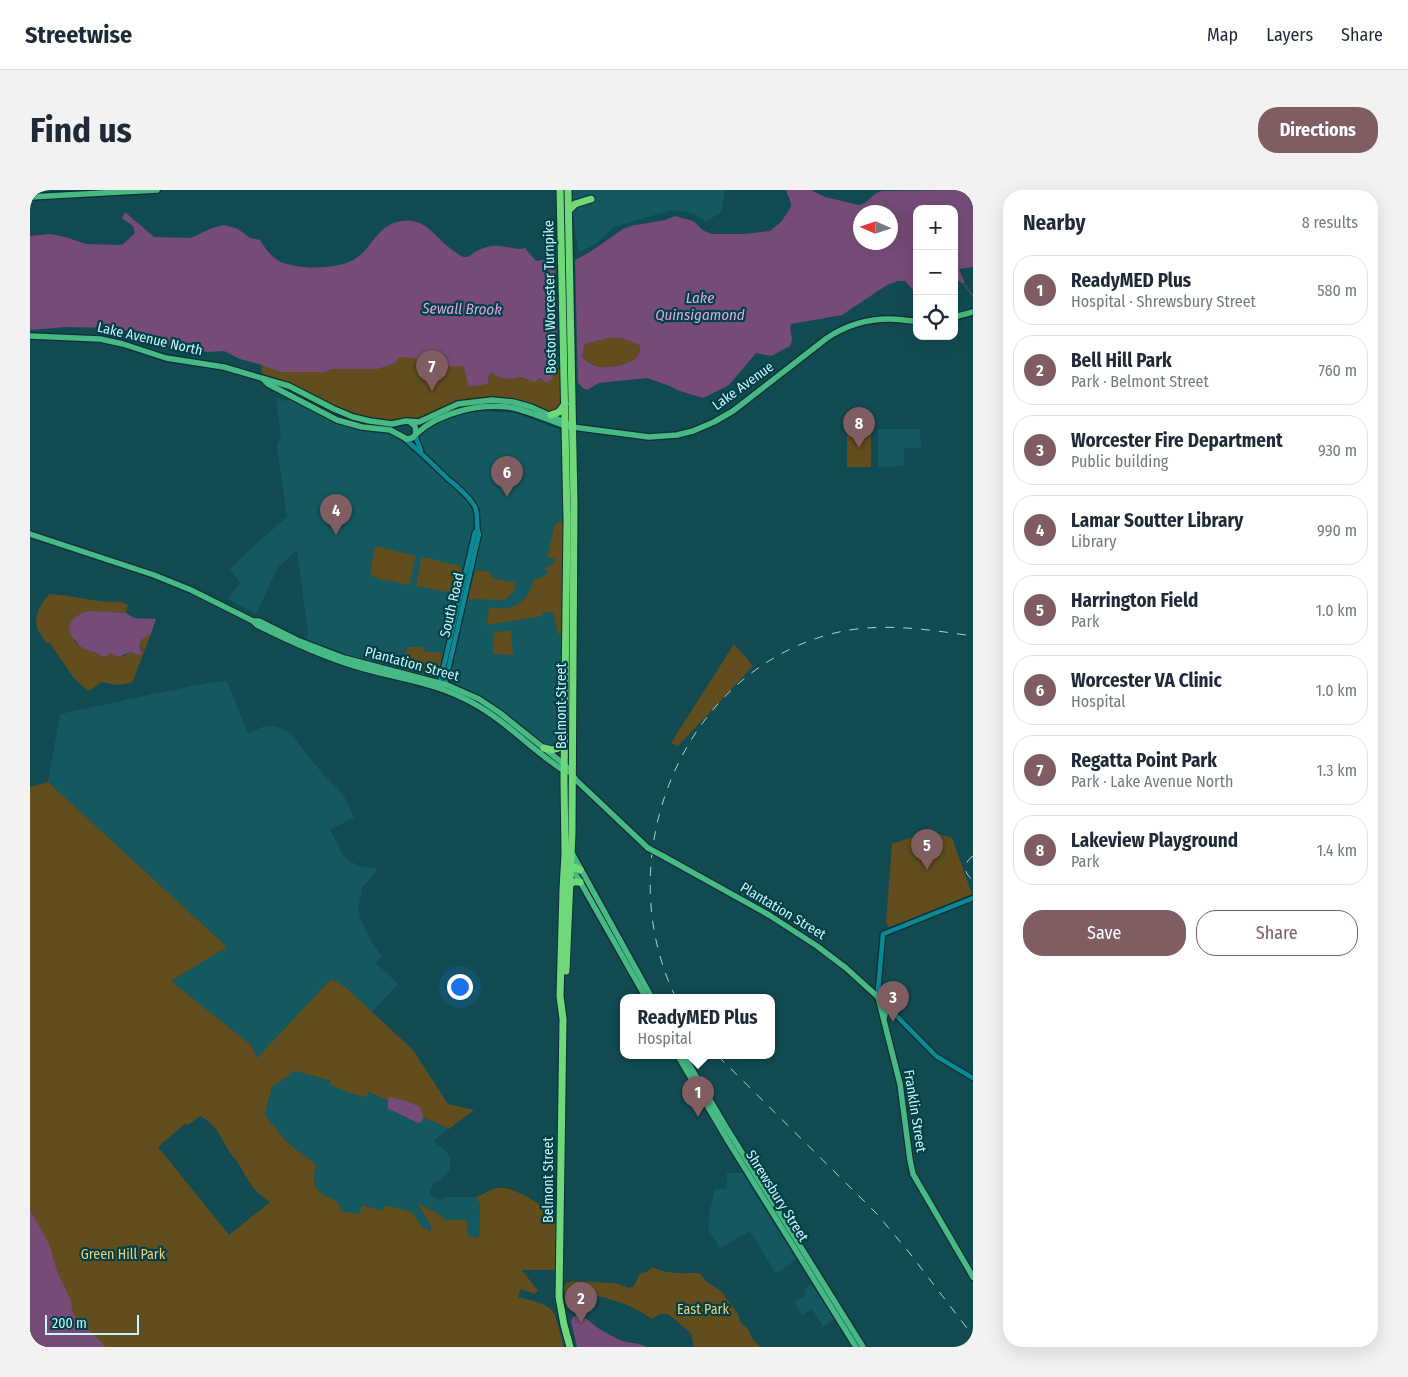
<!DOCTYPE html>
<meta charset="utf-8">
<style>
:root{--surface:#fff;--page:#f2f2f3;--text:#1f2937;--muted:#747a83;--line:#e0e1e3;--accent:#7f5d60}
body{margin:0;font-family:"Fira Sans Condensed",sans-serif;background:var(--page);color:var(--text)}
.controls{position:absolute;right:15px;top:15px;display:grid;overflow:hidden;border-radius:10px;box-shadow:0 5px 20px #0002}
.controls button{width:45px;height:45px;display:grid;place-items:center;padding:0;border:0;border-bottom:1px solid var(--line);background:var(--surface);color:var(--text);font:25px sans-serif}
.compass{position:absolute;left:823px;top:15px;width:45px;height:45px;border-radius:50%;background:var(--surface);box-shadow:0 5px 20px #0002;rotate:273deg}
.scale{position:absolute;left:15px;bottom:12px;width:94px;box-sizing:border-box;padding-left:5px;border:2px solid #c7f6fc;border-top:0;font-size:14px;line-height:18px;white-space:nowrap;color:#c7f6fc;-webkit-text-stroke:4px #004046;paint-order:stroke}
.you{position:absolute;left:429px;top:796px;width:18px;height:18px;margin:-12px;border:4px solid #fff;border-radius:50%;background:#1a73e8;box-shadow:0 0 0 8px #1a73e833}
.badge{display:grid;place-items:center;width:32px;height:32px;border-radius:50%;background:var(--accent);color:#fff;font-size:16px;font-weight:700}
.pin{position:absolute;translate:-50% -41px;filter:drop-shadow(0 1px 2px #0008)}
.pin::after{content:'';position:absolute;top:26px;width:18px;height:15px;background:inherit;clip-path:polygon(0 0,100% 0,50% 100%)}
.popup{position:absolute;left:590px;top:804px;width:155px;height:65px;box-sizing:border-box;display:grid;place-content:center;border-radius:10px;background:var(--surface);filter:drop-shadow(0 1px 4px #0005);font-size:16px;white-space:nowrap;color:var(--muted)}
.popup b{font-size:19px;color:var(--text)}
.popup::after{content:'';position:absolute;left:50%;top:100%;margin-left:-10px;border:10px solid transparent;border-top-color:var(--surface)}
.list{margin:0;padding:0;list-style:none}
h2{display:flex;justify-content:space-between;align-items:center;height:65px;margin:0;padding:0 20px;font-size:21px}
h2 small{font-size:16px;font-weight:400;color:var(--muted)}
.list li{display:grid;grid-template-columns:32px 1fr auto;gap:15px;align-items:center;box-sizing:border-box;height:70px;margin:0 10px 10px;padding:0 10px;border:1px solid var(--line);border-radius:20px}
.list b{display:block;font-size:19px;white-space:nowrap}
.list p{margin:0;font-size:16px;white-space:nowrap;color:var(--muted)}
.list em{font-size:16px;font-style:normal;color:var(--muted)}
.actions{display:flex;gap:10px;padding:15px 20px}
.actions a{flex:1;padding:11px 0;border:1px solid var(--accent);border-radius:20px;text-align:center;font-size:18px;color:var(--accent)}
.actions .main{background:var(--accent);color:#fff}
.icon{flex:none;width:28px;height:28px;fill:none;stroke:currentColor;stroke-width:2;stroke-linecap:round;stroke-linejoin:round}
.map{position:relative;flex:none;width:943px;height:1157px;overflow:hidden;border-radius:20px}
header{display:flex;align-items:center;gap:30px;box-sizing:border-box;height:70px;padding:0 25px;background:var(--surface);border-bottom:1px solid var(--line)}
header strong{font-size:24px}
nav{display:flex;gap:28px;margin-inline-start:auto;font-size:18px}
.intro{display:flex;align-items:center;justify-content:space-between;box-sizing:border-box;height:120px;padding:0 30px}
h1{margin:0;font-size:35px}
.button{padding:12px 22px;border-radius:20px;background:var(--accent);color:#fff;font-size:18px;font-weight:700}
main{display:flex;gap:30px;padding:0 30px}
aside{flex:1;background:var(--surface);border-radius:20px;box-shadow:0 5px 20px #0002}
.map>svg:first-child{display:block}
</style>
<header>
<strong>Streetwise</strong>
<nav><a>Map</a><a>Layers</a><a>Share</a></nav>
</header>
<div class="intro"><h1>Find us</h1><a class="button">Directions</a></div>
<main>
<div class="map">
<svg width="943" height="1157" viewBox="0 0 943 1157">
<rect width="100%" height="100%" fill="#114b51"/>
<g fill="#145960">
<polygon points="543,0 695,0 691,22 676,32 665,24 658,22 642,20 584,37 566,54 550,62 548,59 543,23"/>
<polygon points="246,208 255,211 262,209 289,224 319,236 347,242 359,242 376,253 389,250 390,246 396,240 407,233 436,223 453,221 485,223 530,240 531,242 533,335 532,482 530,549 527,557 517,557 449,506 438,501 422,494 319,468 276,451 278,443 267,360 248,377 226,424 198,409 210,393 200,379 219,360 257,327 247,256 251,245"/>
<polygon points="848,239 890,239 891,258 874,258 874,276 848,277"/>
<polygon points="197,491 218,544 232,537 243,536 254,539 261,544 292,583 313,604 324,628 300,639 312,664 319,671 332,677 348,679 332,698 328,719 331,730 342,753 352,766 346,773 368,794 341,823 301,789 227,869 221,855 141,791 197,757 18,592 30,524 176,493"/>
<polygon points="265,881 336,901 419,939 403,951 417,962 420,968 420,979 409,992 405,992 400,1000 401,1005 408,1010 416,1007 446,1007 450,1014 449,1047 438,1046 437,1030 415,1030 407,1023 387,1014 401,1036 402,1041 393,1038 382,1022 355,1015 353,1021 332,1015 329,1024 311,1021 311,1017 292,1005 288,1001 284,991 286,974 259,954 237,928 235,924 242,897"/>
<polygon points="697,983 712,983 766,1069 746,1084 720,1041 690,1058 679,1041 678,1037 680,1021 685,999 695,999 697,997"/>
<polygon points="781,1094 804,1129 793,1137 782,1119 772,1125 764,1112 776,1105 774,1099"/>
</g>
<g fill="#614d1e" fill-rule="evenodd">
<path d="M578 148C589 147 601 150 610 156 612 175 583 178 569 177 563 176 556 171 552 167L555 154Z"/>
<polygon points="369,166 388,168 406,175 431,176 434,178 438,195 437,196 440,197 459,191 459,184 461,182 481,189 492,187 506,191 511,188 516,193 525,178 530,177 535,213 521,225 478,211 433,213 393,231 368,233 336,230 276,204 233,190 231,174 250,182 295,182 303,179 348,179 365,172"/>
<rect x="817" y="239" width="24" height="38"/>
<path d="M528 332H534L533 443 528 444 523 422 512 423 513 426 457 435 459 417C474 420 489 419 498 404 501 399 502 394 504 389 510 389 516 386 518 381L515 379 518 375 523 376 525 369 517 367 525 335Z"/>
<polygon points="345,356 386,366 379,395 375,394 374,395 369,392 367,393 362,390 360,392 353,389 352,391 340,384"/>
<polygon points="393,367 430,376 432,383 431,389 427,392 429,396 426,404 386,396 391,370"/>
<polygon points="445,380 459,382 463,388 486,393 484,401 475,410 438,409"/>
<path d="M19 404C37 405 53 409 70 411 82 413 87 409 98 415L96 423 59 421 40 437C42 458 54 455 68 465L80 463 94 466 101 462 108 465 112 460 109 454 111 449 121 444 102 493 85 495 72 492 60 500H57L43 487 20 453H17C1 434 4 423 19 404Z"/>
<polygon points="474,441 481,441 483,465 463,464 464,443"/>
<polygon points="704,454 723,476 648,556 641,553"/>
<polygon points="378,457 394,457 393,461 413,463 408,485 405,486 371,478"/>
<path d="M18 592 197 757 141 791 221 855 227 868 301 789 314 796 383 860 418 914 444 920 419 939 339 902 335 907C322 904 313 900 300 895L301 891 265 881 242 897 235 923 237 928 259 954 286 974C285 980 283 988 285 994 289 1010 310 1005 311 1021L329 1024 332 1015 353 1021 355 1015 382 1022 393 1038 401 1041V1036L387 1013 407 1023 415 1030H437L438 1046 449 1047 450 1014 446 1007C453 1005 460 999 468 998 483 995 519 1018 526 1031L527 1080H492L508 1101 504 1104 491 1099 488 1107C499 1110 518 1113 524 1123 526 1126 532 1151 534 1157H0V597ZM170 926C189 937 188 944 199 961 201 965 204 967 206 970 218 988 220 999 240 1012L199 1045 128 957 156 933 158 935Z"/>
<polygon points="902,642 922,648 942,704 878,730 859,737 856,733 862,654 891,644"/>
<path d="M623 1077C637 1085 653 1083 669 1083L677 1092 691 1101 707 1123 711 1133 718 1139 722 1148 730 1157H664L661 1143 638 1124H630L622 1129C602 1115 563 1099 539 1107L535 1104 534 1098 536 1093 542 1091 585 1093 599 1098 604 1096 610 1083 616 1082Z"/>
</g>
<g fill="#764b78" fill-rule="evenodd">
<path d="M756 0H781L795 7 829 15 835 13 846 3 852 1 943 0V77L929 79 935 93H932L926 89 924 92V19H887V105L875 91H868L857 95 812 125 761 134C758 141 765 147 760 156L741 166 726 163 699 195 673 208 647 200 640 196 617 188 569 193 557 200C544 195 542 172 525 178L522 189 516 193 511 188 504 192 492 187 481 189 468 187 461 182 459 184 458 194 437 197V196L438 195 434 178 431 176C415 178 405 172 390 169 383 167 376 168 369 167L365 173 348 179H303L295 182H250L229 174 210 169 194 161 177 162 138 156 113 149 98 141 85 138 36 137 0 140V46L21 44 35 47 56 54 88 55 93 54 103 45 105 42 103 36 92 28 95 22 124 47 161 48 182 38 194 35 208 39 220 48 230 50C235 58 241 67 251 72 269 80 312 80 328 67 342 56 348 37 367 32 397 25 403 47 424 61 427 63 430 66 434 67 440 68 442 63 447 61 452 58 459 56 465 56 474 55 489 61 495 58L506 71 519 69 526 74 536 75 560 62 593 39 601 36 635 30 645 26 663 31 674 41 682 44H715L740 41 751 32 761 17V13ZM831 22H861V52H831ZM578 148C589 147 601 150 610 156 612 175 583 178 569 177 563 176 556 171 552 167L555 154Z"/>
<path d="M59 421 96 423 104 428 126 429 121 444 111 450 109 454 112 464 108 465 101 462 88 467 80 463 77 467C71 466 68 464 62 461 61 461 56 460 55 459 51 458 48 454 46 451 31 437 43 425 59 421Z"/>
<path d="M359 907 376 911 390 917 393 927 392 932 388 933C378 929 368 922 358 919V909Z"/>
<polygon points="0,1020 19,1054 27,1081 41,1111 42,1120 46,1128 76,1157 0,1157"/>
<path d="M548 1125C556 1127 561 1133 568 1138 576 1143 585 1148 593 1151 602 1154 608 1152 616 1157H547L541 1131 543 1127Z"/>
</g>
<g fill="#114b51">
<polygon points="545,67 548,197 545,192 541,70"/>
<polygon points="525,69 527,71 535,73 538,183 535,180 528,179"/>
</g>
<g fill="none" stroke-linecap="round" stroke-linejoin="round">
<polyline stroke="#764b78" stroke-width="1" points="933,93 943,106"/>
<defs>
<g id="minor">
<polyline points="385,245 391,261"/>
<path d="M375 249C390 262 404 275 418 289 428 297 439 306 445 317 449 326 445 336 449 344L414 498"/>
<polyline points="409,496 445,342 447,341"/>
<polyline points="943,708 853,744 848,801 848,807 906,866 943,888"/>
</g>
<g id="major">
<polyline points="0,7 127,0"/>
<polyline points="924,127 943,122"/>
<polyline points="0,146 70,149 93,154 136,168 194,177 259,196 304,219 323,227 340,231 362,234 376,231 389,232 428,214 462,210 483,212 501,217 543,236"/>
<polyline points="234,190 238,194 307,230 332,237 360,240 377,249 382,248 386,244 385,236 380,232"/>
<path d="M386 244C410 222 452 212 484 218 501 222 518 230 535 236L619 247 647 245 663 241 684 232 703 221 797 148C815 136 837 129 859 129 869 129 878 131 887 131"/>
<polyline points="0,344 124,385 161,400 223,431 229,431 267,450 314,468 417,495 449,509 470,523 535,575 546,590 618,658"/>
<path d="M223 431 227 435C259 451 291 466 325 476 360 487 398 491 431 507 473 526 499 559 536 582"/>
<polyline points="542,663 622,808"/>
<polyline points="633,666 739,725 787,756 816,778 848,807 870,894 880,970 883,984 943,1087"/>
<polyline points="540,677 548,688 616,808"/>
<polyline points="854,828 856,821 862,820"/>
<polyline points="648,866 698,951 826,1157"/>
<polyline points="654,866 696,937 833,1157"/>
</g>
<g id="highway">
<polyline points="530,0 537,330 534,590 535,664 533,699 530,806 533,829 529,1107 534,1135 540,1157"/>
<polyline points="539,20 545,14 561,9"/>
<polyline points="521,225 529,222 535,214"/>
<polyline points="514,558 522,560 529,558 531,554 532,546"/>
<polyline points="536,678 544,677 550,680"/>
<polyline points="539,697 542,692 550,692"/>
<polyline points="536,781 542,643 544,314 538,0"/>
</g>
</defs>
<use href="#minor" stroke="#0d2e32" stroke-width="7"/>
<use href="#major" stroke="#0d2e32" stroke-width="8"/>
<use href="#highway" stroke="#0d2e32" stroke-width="9"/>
<use href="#minor" stroke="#0c8995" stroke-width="4.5"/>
<use href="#major" stroke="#47b984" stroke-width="5.5"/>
<use href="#highway" stroke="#6fd979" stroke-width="7"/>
<g stroke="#a5d6dc" stroke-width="1" stroke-dasharray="9 9" stroke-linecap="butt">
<path d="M943 666C933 673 933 683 943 690"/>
<path d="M646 808C579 672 647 488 797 445 846 431 894 439 943 446"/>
<polyline points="688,866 846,1023 878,1061 943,1146"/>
</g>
<defs>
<polyline id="major-bridge" points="618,658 633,666"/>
</defs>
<use href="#major-bridge" stroke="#0d2e32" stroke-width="8" stroke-linecap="butt"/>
<use href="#major-bridge" stroke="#47b984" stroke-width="5.5"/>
</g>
<g text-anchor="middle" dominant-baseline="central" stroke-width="4.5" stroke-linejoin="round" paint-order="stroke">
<g font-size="14" fill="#c7f6fc" stroke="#004046">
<text transform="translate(520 107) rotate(-91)">Boston Worcester Turnpike</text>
<text transform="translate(120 149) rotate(13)">Lake Avenue North</text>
<text transform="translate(713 196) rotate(-36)">Lake Avenue</text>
<text transform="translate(422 415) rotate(-77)">South Road</text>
<text transform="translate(382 474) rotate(15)">Plantation Street</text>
<text transform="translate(531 516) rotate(-90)">Belmont Street</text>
<text transform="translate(753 721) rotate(31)">Plantation Street</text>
<text transform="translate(885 921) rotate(81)">Franklin Street</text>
<text transform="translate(518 990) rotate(-90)">Belmont Street</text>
<text transform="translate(747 1006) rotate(58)">Shrewsbury Street</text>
</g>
<g font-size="14" fill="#f5cd75" stroke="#004046">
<text x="93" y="1064">Green Hill Park</text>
<text x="673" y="1119">East Park</text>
</g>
<g font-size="15" font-style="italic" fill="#e6a5e8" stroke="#004046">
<text x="670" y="108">Lake<tspan x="670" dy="17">Quinsigamond</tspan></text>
<text transform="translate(432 119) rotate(1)">Sewall Brook</text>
</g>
</g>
</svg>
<div class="controls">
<button>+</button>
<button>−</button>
<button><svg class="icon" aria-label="locate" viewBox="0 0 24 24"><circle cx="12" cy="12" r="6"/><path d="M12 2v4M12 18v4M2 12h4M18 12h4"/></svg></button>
</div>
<svg class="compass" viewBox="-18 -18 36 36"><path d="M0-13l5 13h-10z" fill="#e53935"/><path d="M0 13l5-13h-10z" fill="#747a83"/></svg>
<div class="scale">200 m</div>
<div class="you"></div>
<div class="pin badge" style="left:668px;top:927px">1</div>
<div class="popup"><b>ReadyMED Plus</b>Hospital</div>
<div class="pin badge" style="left:551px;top:1133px">2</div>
<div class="pin badge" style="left:863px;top:832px">3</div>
<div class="pin badge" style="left:306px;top:345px">4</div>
<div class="pin badge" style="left:897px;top:680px">5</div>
<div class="pin badge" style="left:477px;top:307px">6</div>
<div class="pin badge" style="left:402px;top:201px">7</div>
<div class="pin badge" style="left:829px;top:258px">8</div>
</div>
<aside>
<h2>Nearby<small>8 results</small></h2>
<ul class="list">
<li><span class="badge">1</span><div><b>ReadyMED Plus</b><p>Hospital · Shrewsbury Street</p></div><em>580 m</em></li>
<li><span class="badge">2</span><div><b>Bell Hill Park</b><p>Park · Belmont Street</p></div><em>760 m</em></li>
<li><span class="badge">3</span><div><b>Worcester Fire Department</b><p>Public building</p></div><em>930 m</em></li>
<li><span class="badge">4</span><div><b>Lamar Soutter Library</b><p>Library</p></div><em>990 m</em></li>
<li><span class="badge">5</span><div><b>Harrington Field</b><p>Park</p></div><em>1.0 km</em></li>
<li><span class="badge">6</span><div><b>Worcester VA Clinic</b><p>Hospital</p></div><em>1.0 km</em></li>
<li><span class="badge">7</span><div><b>Regatta Point Park</b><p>Park · Lake Avenue North</p></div><em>1.3 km</em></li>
<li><span class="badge">8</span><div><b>Lakeview Playground</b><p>Park</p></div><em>1.4 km</em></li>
</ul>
<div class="actions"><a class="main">Save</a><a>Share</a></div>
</aside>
</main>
